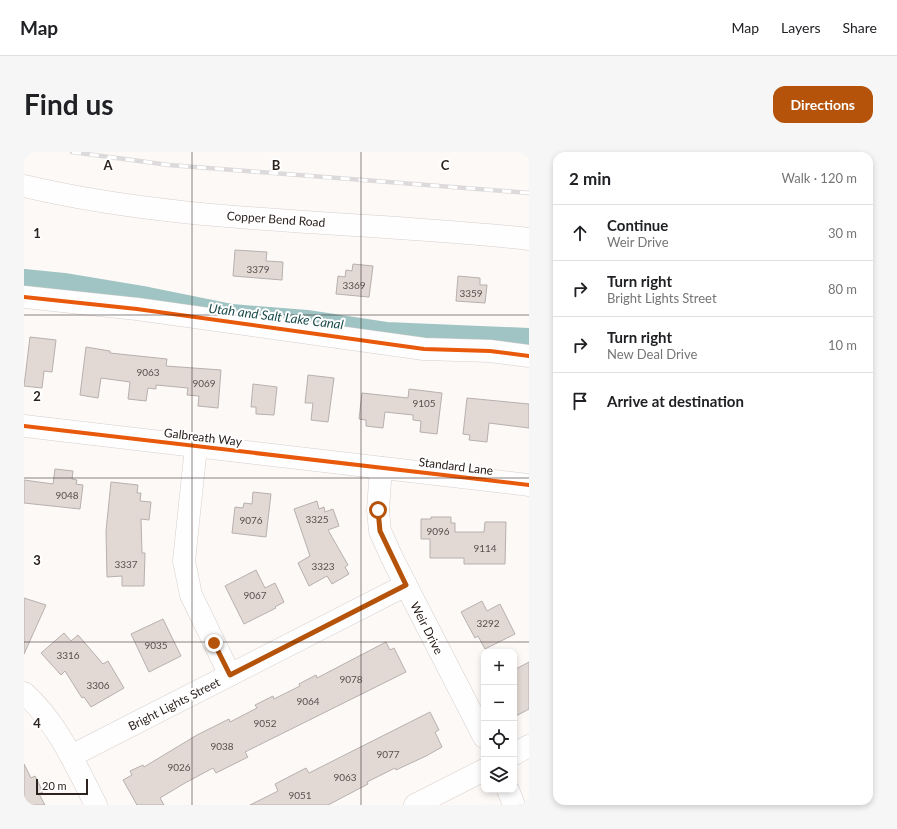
<!DOCTYPE html>
<meta charset="utf-8">
<style>
:root{--surface:#fff;--page:#f6f6f6;--text:#202124;--muted:#757577;--line:#e0e0e0;--accent:#b45309}
body{margin:0;font-family:Lato,sans-serif;background:var(--page);color:var(--text)}
.controls{position:absolute;right:12px;bottom:12px;display:grid;overflow:hidden;border-radius:8px;box-shadow:0 2px 6px #0003}
.controls button{width:36px;height:36px;display:grid;place-items:center;padding:0;border:0;border-bottom:1px solid var(--line);background:var(--surface);color:var(--text);font:20px sans-serif}
.scale{position:absolute;left:12px;bottom:10px;width:52px;box-sizing:border-box;padding-left:4px;border:2px solid #2c221e;border-top:0;font-size:11px;line-height:14px;white-space:nowrap;color:#2c221e;-webkit-text-stroke:3px #fff;paint-order:stroke}
.stop{position:absolute;width:12px;height:12px;margin:-9px;border:3px solid #b45309;border-radius:50%;background:#fff}
.stop.end{background:#b45309;border-color:#fff;box-shadow:0 1px 4px #0008}
.list{margin:0;padding:0;list-style:none}
h2{display:flex;justify-content:space-between;align-items:center;height:52px;margin:0;padding:0 16px;font-size:17px}
h2 small{font-size:13px;font-weight:400;color:var(--muted)}
.list li{display:grid;grid-template-columns:26px 1fr auto;gap:12px;align-items:center;box-sizing:border-box;height:56px;padding:0 16px;border-top:1px solid var(--line)}
.list b{display:block;font-size:15px;white-space:nowrap}
.list p{margin:0;font-size:13px;white-space:nowrap;color:var(--muted)}
.list em{font-size:13px;font-style:normal;color:var(--muted)}
.icon{flex:none;width:22px;height:22px;fill:none;stroke:currentColor;stroke-width:2;stroke-linecap:round;stroke-linejoin:round}
.map{position:relative;flex:none;width:505px;height:653px;overflow:hidden;border-radius:12px}
header{display:flex;align-items:center;gap:24px;box-sizing:border-box;height:56px;padding:0 20px;background:var(--surface);border-bottom:1px solid var(--line)}
header strong{font-size:19px}
nav{display:flex;gap:22px;margin-inline-start:auto;font-size:14px}
.intro{display:flex;align-items:center;justify-content:space-between;box-sizing:border-box;height:96px;padding:0 24px}
h1{margin:0;font-size:28px}
.button{padding:10px 18px;border-radius:12px;background:var(--accent);color:#fff;font-size:14px;font-weight:700}
main{display:flex;gap:24px;padding:0 24px}
aside{flex:1;background:var(--surface);border-radius:12px;box-shadow:0 2px 6px #0003}
.map>svg:first-child{display:block}
</style>
<header>
<strong>Map</strong>
<nav><a>Map</a><a>Layers</a><a>Share</a></nav>
</header>
<div class="intro"><h1>Find us</h1><a class="button">Directions</a></div>
<main>
<div class="map">
<svg width="505" height="653" viewBox="0 0 505 653">
<rect width="100%" height="100%" fill="#fcf9f7"/>
<g fill="none" stroke-linecap="round" stroke-linejoin="round">
<polyline stroke="#9fc4c3" stroke-width="18" points="0,126 40,130 124,144 208,161 283,167 362,179 505,185"/>
</g>
<g fill="#e2d8d4" stroke="#b7b0ae">
<polygon points="211,98 243,100 242,109 259,110 258,128 209,124"/>
<polygon points="329,112 349,114 345,145 312,142 314,124 321,125 322,118 328,119"/>
<polygon points="434,124 456,126 456,133 463,133 461,151 432,149"/>
<polygon points="6,185 32,188 28,220 20,219 18,236 0,234"/>
<polygon points="62,195 86,199 86,201 143,207 142,214 197,218 194,256 174,254 175,244 163,243 164,236 132,233 132,237 124,236 122,249 104,247 106,230 77,226 74,246 56,243"/>
<polygon points="284,223 310,226 304,270 287,268 289,251 281,251"/>
<polygon points="229,232 253,235 250,263 232,262 232,255 227,255"/>
<polygon points="385,237 418,241 413,282 396,280 397,269 389,268 389,263 361,260 359,276 342,274 342,268 335,267 338,241 384,246"/>
<polygon points="443,246 505,252 505,276 465,271 463,290 445,288 446,283 439,282"/>
<polygon points="31,317 49,319 48,327 53,328 52,332 59,333 56,357 0,351 0,328 29,332"/>
<polygon points="87,330 114,333 113,341 117,341 116,349 127,350 125,368 117,367 118,401 121,401 120,434 98,434 98,424 83,425 82,379"/>
<polygon points="229,340 247,342 242,385 208,381 211,355 219,356 220,351 228,352"/>
<polygon points="293,349 295,357 300,355 301,360 309,357 315,374 304,378 324,413 321,415 325,422 308,432 303,424 285,434 274,411 286,404 270,357"/>
<polygon points="407,365 427,365 427,371 431,371 431,380 460,380 461,370 482,370 481,412 440,412 440,406 406,406 406,387 397,387 397,367 407,367"/>
<polygon points="232,418 241,436 251,431 260,450 251,455 252,456 220,472 201,434"/>
<polygon points="0,446 22,453 0,502"/>
<polygon points="458,449 463,459 476,452 491,482 461,497 454,484 451,486 437,460"/>
<polygon points="139,467 157,504 125,520 107,482"/>
<polygon points="40,481 47,489 54,483 79,512 84,509 100,536 67,555 60,545 58,546 41,519 37,523 17,501"/>
<polygon points="362,490 366,498 370,496 382,520 221,600 224,605 192,621 189,616 161,631 136,646 140,653 113,653 99,628 108,623 106,619 119,613 120,615 173,583 205,567 206,570 233,556 231,553 249,544 250,547 276,534 275,532 292,523 293,526"/>
<polygon points="505,510 505,557 490,565 490,518"/>
<polygon points="406,560 415,578 411,580 418,595 402,604 372,618 371,616 343,630 344,632 304,653 226,653 254,639 251,632 282,616 285,621"/>
<polygon points="0,612 7,626 11,624 19,640 15,642 21,653 0,653"/>
</g>
<g fill="none" stroke-linecap="round" stroke-linejoin="round">
<defs>
<g id="minor">
<path d="M0 34C165 73 337 68 505 87"/>
<polyline points="0,145 113,157 400,197 466,199 505,204"/>
<polyline points="0,274 505,333"/>
<polyline points="172,295 160,409 167,443 206,523"/>
<polyline points="357,316 354,358 356,379 368,406 460,585"/>
<path d="M0 541C33 570 52 614 72 653"/>
<polyline points="490,602 505,594"/>
<polyline points="47,604 382,433"/>
<polyline points="484,638 490,653"/>
<polyline points="391,653 460,618"/>
</g>
</defs>
<use href="#minor" stroke="#d6cfcc" stroke-width="23"/>
<use href="#minor" stroke="#fffefe" stroke-width="22"/>
<defs>
<polyline id="rail" points="48,0 145,13 505,41"/>
</defs>
<use href="#rail" stroke="#dcdada" stroke-width="4.5"/>
<use href="#rail" stroke="#fff" stroke-width="3" stroke-dasharray="9" stroke-linecap="butt"/>
<defs>
<g id="cycleway">
<polyline points="0,145 113,157 400,197 466,199 505,204"/>
<polyline points="0,274 505,333"/>
</g>
</defs>
<use href="#cycleway" stroke="#fff" stroke-width="6"/>
<use href="#cycleway" stroke="#e8590c" stroke-width="4"/>
</g>
<g fill="none" stroke-linecap="round" stroke-linejoin="round">
<polyline stroke="#b45309" stroke-width="5" points="190,491 206,523 382,433 356,379 354,358"/>
</g>
<path fill="none" stroke="#2c221e" stroke-width="1" stroke-opacity="0.55" d="M168 0V653M337 0V653M0 163H505M0 326H505M0 490H505"/>
<g text-anchor="middle" dominant-baseline="central" stroke-width="4" stroke-linejoin="round" paint-order="stroke">
<g font-size="10" fill="#5a504c">
<text x="234" y="117">3379</text>
<text x="330" y="133">3369</text>
<text x="447" y="141">3359</text>
<text x="124" y="220">9063</text>
<text x="180" y="231">9069</text>
<text x="400" y="251">9105</text>
<text x="43" y="343">9048</text>
<text x="293" y="367">3325</text>
<text x="227" y="368">9076</text>
<text x="414" y="379">9096</text>
<text x="461" y="396">9114</text>
<text x="102" y="412">3337</text>
<text x="299" y="414">3323</text>
<text x="231" y="443">9067</text>
<text x="464" y="471">3292</text>
<text x="132" y="493">9035</text>
<text x="44" y="503">3316</text>
<text x="327" y="527">9078</text>
<text x="74" y="533">3306</text>
<text x="284" y="549">9064</text>
<text x="241" y="571">9052</text>
<text x="198" y="594">9038</text>
<text x="364" y="602">9077</text>
<text x="155" y="615">9026</text>
<text x="321" y="625">9063</text>
<text x="276" y="643">9051</text>
</g>
<g font-size="12" fill="#2c221e" stroke="#fff">
<text transform="translate(252 67) rotate(4)">Copper Bend Road</text>
<text transform="translate(179 285) rotate(7)">Galbreath Way</text>
<text transform="translate(432 314) rotate(7)">Standard Lane</text>
<text transform="translate(403 476) rotate(63)">Weir Drive</text>
<text transform="translate(150 552) rotate(-27)">Bright Lights Street</text>
</g>
<g font-size="13" font-style="italic" fill="#194a4a" stroke="#fff">
<text transform="translate(252 164) rotate(7)">Utah and Salt Lake Canal</text>
</g>
</g>
<g font-size="13" text-anchor="middle" font-weight="bold" fill="#2c221e" stroke="#fff" stroke-width="4" stroke-linejoin="round" paint-order="stroke">
<text x="84" y="18">A</text>
<text x="252" y="18">B</text>
<text x="421" y="18">C</text>
<text x="13" y="86">1</text>
<text x="13" y="249">2</text>
<text x="13" y="413">3</text>
<text x="13" y="576">4</text>
</g>
</svg>
<div class="controls">
<button>+</button>
<button>−</button>
<button><svg class="icon" aria-label="locate" viewBox="0 0 24 24"><circle cx="12" cy="12" r="6"/><path d="M12 2v4M12 18v4M2 12h4M18 12h4"/></svg></button>
<button><svg class="icon" aria-label="layers" viewBox="0 0 24 24"><path d="M12 4l9 5-9 5-9-5zM3 14l9 5 9-5"/></svg></button>
</div>
<div class="scale">20 m</div>
<div class="stop" style="left:354px;top:358px"></div>
<div class="stop end" style="left:190px;top:491px"></div>
</div>
<aside>
<h2>2 min<small>Walk · 120 m</small></h2>
<ul class="list">
<li><svg class="icon" aria-label="ahead" viewBox="0 0 24 24"><path d="M12 20V5M6 11l6-6 6 6"/></svg><div><b>Continue</b><p>Weir Drive</p></div><em>30 m</em></li>
<li><svg class="icon" aria-label="right" viewBox="0 0 24 24"><path d="M7 20v-9h11M14 6l5 5-5 5"/></svg><div><b>Turn right</b><p>Bright Lights Street</p></div><em>80 m</em></li>
<li><svg class="icon" aria-label="right" viewBox="0 0 24 24"><path d="M7 20v-9h11M14 6l5 5-5 5"/></svg><div><b>Turn right</b><p>New Deal Drive</p></div><em>10 m</em></li>
<li><svg class="icon" aria-label="arrive" viewBox="0 0 24 24"><path d="M6 21V4h12l-3 4 3 4H6"/></svg><div><b>Arrive at destination</b></div></li>
</ul>
</aside>
</main>
